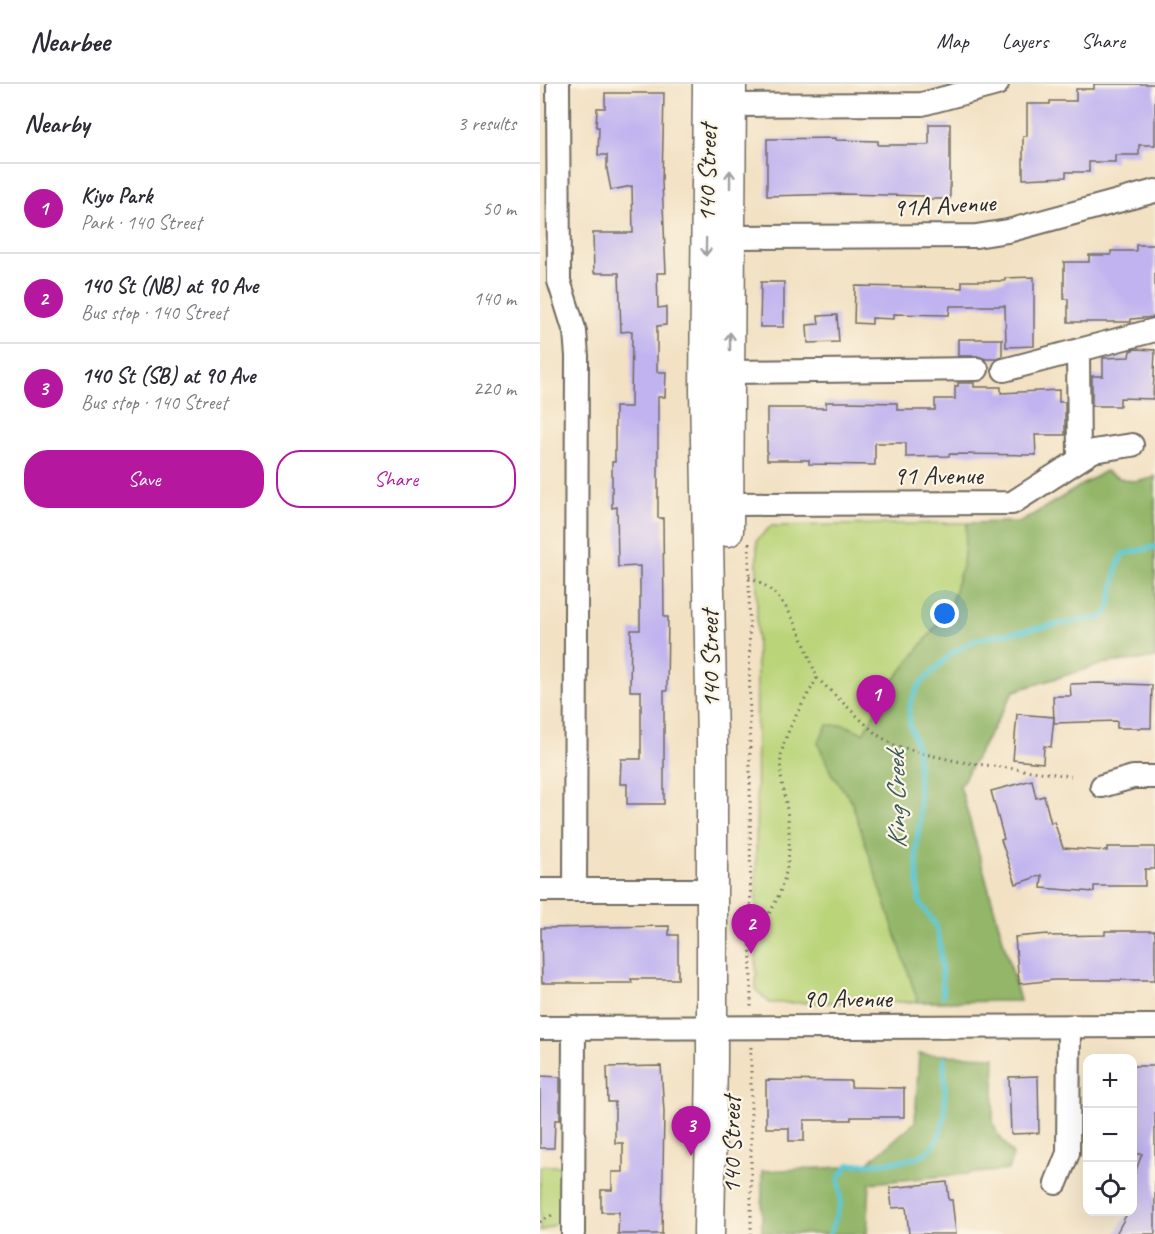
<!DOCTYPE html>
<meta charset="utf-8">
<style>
:root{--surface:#fff;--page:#f7f7f7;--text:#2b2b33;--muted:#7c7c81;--line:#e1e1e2;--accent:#b5179e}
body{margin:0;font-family:Caveat,sans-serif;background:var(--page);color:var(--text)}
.controls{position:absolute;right:18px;bottom:18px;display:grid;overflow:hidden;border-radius:12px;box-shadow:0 6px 24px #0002}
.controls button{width:54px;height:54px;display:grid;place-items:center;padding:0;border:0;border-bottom:2px solid var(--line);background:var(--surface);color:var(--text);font:30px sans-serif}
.you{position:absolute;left:405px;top:530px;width:21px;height:21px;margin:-15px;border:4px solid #fff;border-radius:50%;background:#1a73e8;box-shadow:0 0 0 9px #1a73e833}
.badge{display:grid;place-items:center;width:39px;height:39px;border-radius:50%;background:var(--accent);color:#fff;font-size:20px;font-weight:700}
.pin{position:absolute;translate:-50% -50px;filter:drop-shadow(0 2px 3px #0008)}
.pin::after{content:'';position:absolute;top:32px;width:21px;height:18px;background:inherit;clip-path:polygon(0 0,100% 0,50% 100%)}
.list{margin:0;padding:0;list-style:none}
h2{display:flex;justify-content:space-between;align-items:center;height:78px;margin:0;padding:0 24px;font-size:26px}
h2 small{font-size:20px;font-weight:400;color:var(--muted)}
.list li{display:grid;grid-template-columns:39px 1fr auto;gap:18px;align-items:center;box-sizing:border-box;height:90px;padding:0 24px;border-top:2px solid var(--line)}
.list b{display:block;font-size:22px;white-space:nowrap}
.list p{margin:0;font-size:20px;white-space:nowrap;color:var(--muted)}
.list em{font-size:20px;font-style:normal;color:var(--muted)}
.actions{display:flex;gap:12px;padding:18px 24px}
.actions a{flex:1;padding:14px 0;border:2px solid var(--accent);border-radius:24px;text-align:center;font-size:21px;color:var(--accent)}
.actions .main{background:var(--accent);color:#fff}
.icon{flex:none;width:33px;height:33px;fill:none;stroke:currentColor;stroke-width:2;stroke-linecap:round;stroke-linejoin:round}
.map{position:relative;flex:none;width:615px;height:1150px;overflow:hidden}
header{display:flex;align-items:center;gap:36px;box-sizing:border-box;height:84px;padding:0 30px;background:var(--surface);border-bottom:2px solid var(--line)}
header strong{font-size:28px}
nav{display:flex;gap:33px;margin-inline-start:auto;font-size:21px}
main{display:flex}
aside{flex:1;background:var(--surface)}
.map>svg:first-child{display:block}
</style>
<header>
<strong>Nearbee</strong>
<nav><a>Map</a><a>Layers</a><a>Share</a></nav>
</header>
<main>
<aside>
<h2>Nearby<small>3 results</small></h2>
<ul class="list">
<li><span class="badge">1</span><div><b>Kiyo Park</b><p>Park · 140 Street</p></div><em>50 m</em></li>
<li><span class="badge">2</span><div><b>140 St (NB) at 90 Ave</b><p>Bus stop · 140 Street</p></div><em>140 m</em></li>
<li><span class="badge">3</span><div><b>140 St (SB) at 90 Ave</b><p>Bus stop · 140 Street</p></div><em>220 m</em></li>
</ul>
<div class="actions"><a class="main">Save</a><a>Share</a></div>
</aside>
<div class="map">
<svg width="615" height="1150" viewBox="0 0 615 1150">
<rect width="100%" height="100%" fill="#fcf5e5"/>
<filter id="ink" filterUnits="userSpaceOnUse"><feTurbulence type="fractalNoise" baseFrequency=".0167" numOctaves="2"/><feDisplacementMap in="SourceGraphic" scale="12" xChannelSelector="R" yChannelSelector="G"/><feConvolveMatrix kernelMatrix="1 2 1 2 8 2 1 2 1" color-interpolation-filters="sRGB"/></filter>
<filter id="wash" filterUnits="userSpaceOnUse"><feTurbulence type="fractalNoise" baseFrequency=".008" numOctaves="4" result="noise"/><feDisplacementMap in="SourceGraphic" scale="24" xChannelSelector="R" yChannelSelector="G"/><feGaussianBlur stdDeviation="1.35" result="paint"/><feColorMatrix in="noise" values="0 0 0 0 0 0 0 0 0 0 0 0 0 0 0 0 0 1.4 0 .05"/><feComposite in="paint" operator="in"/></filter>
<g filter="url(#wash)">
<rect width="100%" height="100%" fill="#f2e1c3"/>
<g fill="#bad479" stroke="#728052" stroke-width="1.5">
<path d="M565 387C584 398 593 399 613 394L615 392V574L566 579 474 607 420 702 480 917 230 919 216 906 217 456 231 442 481 438Z"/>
<polygon points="0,1082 30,1082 29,1133 0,1148"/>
</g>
<g fill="#93b669" stroke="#5f704a" stroke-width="1.5">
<path d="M565 387C584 398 593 399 613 394L615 392V574L566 579 474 607 420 702 480 917 378 918 311 716 291 689 278 659 287 641H305L323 649 351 600 409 526 423 479 427 439 481 438Z"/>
<polygon points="379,970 455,973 453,1038 457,1049 473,1071 468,1086 330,1099 327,1150 222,1150 222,1087 324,1082 375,1038"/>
</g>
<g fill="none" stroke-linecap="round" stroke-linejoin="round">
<g stroke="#5cc8d4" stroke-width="5">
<polyline points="403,912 400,858 395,840 379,817 376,764 380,735 377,663 370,641 369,629 371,617 379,601 413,568 437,555 542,536 557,535 566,530 570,522 577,483 583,470 615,463"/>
<path d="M290 1150 301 1119 299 1094 308 1081C329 1079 354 1080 374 1074 414 1064 404 1006 404 974"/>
</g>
</g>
<g id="blocks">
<g fill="#c0b3f0">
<polygon points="554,0 615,0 615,61 599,61 599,71 575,71 575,78 549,78 549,88 526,88 526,93 483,95 483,52 487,52 487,20 510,20 510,17 536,17 536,5 554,5"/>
<polygon points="65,9 124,9 122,98 126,189 117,189 118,224 126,223 126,241 117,242 117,288 126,288 125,313 118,313 118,434 123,434 124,533 128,533 127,607 124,607 124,720 87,720 87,700 80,700 81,675 101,675 101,607 90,607 91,546 100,546 100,482 78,483 77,423 72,424 72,378 75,378 75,323 91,323 92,247 81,248 79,189 54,189 53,149 93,149 92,102 71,106 67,86 67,71 58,71 59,43 56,43 57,24 65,24"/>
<polygon points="389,40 410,40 410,115 384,115 384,112 304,110 227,112 227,55 296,54 296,56 338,57 338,61 389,61"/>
<polygon points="596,161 615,161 615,233 591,235 591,238 528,238 528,215 524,215 524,178 549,178 549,171 571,171 571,167 596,167"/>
<polygon points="494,193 494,262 466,263 465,222 410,222 409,231 354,230 354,235 332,234 332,240 314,239 315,202 422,204 422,197 465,197 465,194"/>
<polygon points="221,198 244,198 244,243 220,243"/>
<polygon points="297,231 299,258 268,259 267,241 279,240 278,232"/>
<polygon points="418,255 462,255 462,273 457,275 446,275 437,272 418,272"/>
<polygon points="595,265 615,266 613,315 580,314 580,322 552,322 552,292 563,292 563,274 589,273 590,267"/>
<polygon points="418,299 434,299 434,303 461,303 461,309 519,306 519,318 525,318 525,351 495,351 496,371 409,370 409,372 366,373 366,359 335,359 335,381 269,380 269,376 227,376 227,324 286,324 286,318 307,318 357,319 357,326 395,326 395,315 415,315 415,302 418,302"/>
<polygon points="559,599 612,601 611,644 577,644 577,637 514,639 513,612 531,612 530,600"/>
<polygon points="477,630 514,633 511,663 504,662 503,679 473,676"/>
<polygon points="492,696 496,714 504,712 511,739 514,737 523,764 567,767 567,763 615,763 615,785 605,785 605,802 554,802 554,808 501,804 502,791 476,800 461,756 464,755 451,707"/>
<polygon points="129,842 129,851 138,851 138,895 91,895 92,899 2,899 1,844"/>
<polygon points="565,847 615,847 615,896 514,896 479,900 475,853 508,850 509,852 565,851"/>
<polygon points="121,982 124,1028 122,1150 78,1150 79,1128 61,1128 61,1106 72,1106 72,1088 83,1088 83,1059 75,1059 75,1018 68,1018 67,983"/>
<polygon points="592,982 615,982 615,1150 576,1150 588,1128 592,1128 592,1096 602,1070 592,1070"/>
<polygon points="0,992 20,993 20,1036 15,1036 14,1064 0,1064"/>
<polygon points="498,992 499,1049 471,1050 469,993"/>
<polygon points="226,996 311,997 311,1003 364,1004 364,1033 311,1033 311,1036 264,1036 264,1057 249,1057 249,1044 226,1044"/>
<polygon points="407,1098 409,1116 412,1116 416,1150 369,1150 366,1123 352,1124 350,1104"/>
</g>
</g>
</g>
<g filter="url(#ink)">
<use href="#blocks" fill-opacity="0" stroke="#716b60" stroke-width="1.5"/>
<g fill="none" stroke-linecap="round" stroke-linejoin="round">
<defs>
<g id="minor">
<polyline points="18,0 19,197 35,248 37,272 35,806"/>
<polyline points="191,21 382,20 457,0"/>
<polyline points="190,153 436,152 468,147 615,107"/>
<polyline points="538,267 539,375"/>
<polyline points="464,286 615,246"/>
<polyline points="189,288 437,285"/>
<polyline points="188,420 472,419 553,367 592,361"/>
<polyline points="562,702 593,693 615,693"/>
<polyline points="0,806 172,806"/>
<polyline points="0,944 615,942"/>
<polyline points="516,1099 528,1069 529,943"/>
<polyline points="33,1150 34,943"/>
</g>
<g id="major">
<polyline points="168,0 165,305 172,660 172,977 169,1150"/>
<polyline points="188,447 191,0"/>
</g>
</defs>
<use href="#minor" stroke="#716b60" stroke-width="26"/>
<use href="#major" stroke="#716b60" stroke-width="33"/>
<g stroke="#716b60" stroke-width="3" stroke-dasharray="1.5 4.5" stroke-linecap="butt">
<polyline points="209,459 211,923"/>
<path d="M209 493C250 508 263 557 277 594 264 619 245 645 241 673 239 689 243 704 246 719 252 757 251 793 231 826 226 835 221 842 210 841"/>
<polyline points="277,594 336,650 354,661 385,670 421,678 531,692"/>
<polyline points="211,963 211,1150"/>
<polyline points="0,1138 14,1130"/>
</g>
<use href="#minor" stroke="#fff" stroke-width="22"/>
<use href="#major" stroke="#fff" stroke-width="30"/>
</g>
<defs><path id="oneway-shaft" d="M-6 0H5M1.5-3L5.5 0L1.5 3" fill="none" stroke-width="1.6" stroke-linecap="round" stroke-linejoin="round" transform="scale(1.5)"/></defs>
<g stroke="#a0a0a0">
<use href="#oneway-shaft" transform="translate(190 95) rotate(-90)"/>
<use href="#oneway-shaft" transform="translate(166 163) rotate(91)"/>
<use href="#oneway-shaft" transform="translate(190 257) rotate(-90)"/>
</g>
</g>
<g text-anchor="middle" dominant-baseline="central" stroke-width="4.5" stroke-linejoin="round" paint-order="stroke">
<g font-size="26" fill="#2b2b2b" stroke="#fcf5e5">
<text transform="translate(167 89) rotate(-89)">140 Street</text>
<text transform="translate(404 121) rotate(-3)">91A Avenue</text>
<text x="398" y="391">91 Avenue</text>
<text transform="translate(170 575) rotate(-91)">140 Street</text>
<text x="307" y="914">90 Avenue</text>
<text transform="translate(191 1061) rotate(-90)">140 Street</text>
</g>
<g font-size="27" font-style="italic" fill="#3a5a5e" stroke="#fcf5e5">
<text transform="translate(356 716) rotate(-91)">King Creek</text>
</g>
</g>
</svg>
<div class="controls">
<button>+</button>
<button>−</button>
<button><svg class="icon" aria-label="locate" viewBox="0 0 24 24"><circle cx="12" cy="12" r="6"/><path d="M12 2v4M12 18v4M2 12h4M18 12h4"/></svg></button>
</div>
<div class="you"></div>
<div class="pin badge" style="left:336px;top:641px">1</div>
<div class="pin badge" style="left:211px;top:870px">2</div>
<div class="pin badge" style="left:151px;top:1072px">3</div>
</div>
</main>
